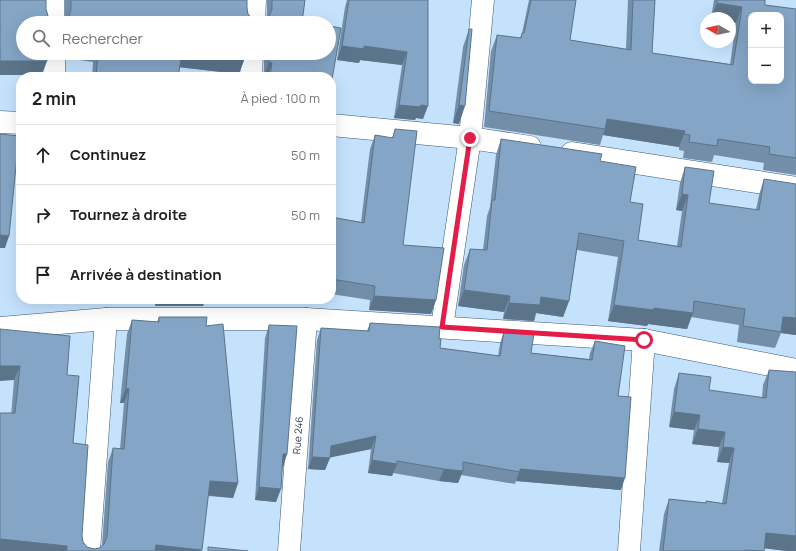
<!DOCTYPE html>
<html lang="fr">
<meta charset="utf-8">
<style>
:root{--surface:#fff;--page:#f2f2f2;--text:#202124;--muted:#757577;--line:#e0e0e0}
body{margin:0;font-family:Manrope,sans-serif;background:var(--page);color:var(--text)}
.controls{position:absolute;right:12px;top:12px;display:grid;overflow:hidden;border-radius:8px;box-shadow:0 4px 16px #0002}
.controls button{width:36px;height:36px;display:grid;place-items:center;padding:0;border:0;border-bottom:1px solid var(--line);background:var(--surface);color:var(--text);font:20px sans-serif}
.compass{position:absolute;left:700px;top:12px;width:36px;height:36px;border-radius:50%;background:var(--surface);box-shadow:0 4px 16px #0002;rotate:279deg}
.stop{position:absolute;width:12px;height:12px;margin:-9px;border:3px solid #e11d48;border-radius:50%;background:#fff}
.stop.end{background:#e11d48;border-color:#fff;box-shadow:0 1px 4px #0008}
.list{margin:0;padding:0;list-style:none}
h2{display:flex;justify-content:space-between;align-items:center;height:52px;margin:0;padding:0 16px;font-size:17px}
h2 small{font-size:13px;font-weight:400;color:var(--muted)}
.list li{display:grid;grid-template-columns:26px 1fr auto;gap:12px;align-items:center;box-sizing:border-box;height:60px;padding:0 16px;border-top:1px solid var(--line)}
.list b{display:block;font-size:15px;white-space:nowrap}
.list em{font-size:13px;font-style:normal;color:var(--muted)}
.icon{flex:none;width:22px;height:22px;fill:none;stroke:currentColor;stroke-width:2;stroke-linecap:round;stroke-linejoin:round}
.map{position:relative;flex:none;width:796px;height:551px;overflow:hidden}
.search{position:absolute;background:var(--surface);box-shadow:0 4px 16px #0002;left:16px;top:16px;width:320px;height:44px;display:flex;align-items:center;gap:10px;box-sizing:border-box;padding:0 14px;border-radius:22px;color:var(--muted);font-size:15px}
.panel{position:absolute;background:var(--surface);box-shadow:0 4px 16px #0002;left:16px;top:72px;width:320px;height:232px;border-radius:16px}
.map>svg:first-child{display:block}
</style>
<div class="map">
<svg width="796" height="551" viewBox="0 0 796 551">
<rect width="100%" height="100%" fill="#c5e2fd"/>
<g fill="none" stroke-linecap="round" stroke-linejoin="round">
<defs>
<g id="minor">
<polyline points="53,0 53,23"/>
<polyline points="254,23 255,0"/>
<polyline points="54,53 54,77"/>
<polyline points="251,77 252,53"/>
<polyline points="0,122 21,123"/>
<polyline points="331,125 470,138 530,147"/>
<polyline points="572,153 796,188"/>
<polyline points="442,327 470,138 483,0"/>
<polyline points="0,328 106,319 306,319 644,340 796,370"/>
<polyline points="89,551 106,319"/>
<path id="s1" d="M289 551 306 319"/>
<polyline points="629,551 644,340"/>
</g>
</defs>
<use href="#minor" stroke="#395875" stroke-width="23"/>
<use href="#minor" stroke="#fff" stroke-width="22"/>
</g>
<g fill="#728ea9">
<polygon points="0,0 46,9 48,16 52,20 58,21 64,20 65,19 65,0 247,0 247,8 248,14 253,20 258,21 265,20 267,18 267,0 305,0 302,22 23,23 42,75 0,75"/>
<polygon points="347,0 428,0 423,119 416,118 415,120 394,118 402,65 360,60 359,63 337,60 345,7"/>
<polygon points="529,0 576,0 570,40 626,49 628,0 655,0 652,53 730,64 736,23 730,22 730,18 711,18 714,0 765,0 765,5 796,9 796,175 763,170 764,163 714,155 712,162 683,158 684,151 679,150 679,147 603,135 600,145 484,127 491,51 497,35 520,38 522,33"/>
<polygon points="469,29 459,124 453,123 463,47"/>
<polygon points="66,53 244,53 244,60 239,74 180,67 178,77 92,77 93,62 66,58"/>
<polygon points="264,53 329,53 331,77 267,77 264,76"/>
<polygon points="395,129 403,245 436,300 431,314 369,310 370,300 331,294 331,217 361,222 370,149 375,135 392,138"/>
<polygon points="501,139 600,161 630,202 638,240 677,246 682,211 676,210 680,183 685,167 709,203 756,210 759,195 764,179 796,335 781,333 775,348 737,342 739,325 691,317 687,329 648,324 647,326 608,321 618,257 577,250 569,301 563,317 536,313 534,321 503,319 504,312 458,306 464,265 470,249 483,250 487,216 490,207 496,155"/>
<polygon points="155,299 205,299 203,306 155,306"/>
<polygon points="159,317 206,326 238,483 233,498 208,496 201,551 0,551 14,380 0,329 67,375 82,536 83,542 87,547 94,549 99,548 102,546 108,462 113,448 120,449 124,403 120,403 127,334 132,320 157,322"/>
<polygon points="370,323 439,339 440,348 498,356 500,344 504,331 531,353 589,359 590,353 595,341 618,396 621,490 516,481 515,484 461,475 458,483 439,481 393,473 392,476 368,473 371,449 330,457 325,470 308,469 317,340 321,328 367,331"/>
<polygon points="269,325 287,454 283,467 282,467 276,502 255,500 265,338"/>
<polygon points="769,370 796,551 787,551 764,548 764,551 659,551 664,514 669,499 706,503 722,503 729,463 717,462 719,447 692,444 694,430 669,427 674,389 679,373 709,390 762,398 763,385"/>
</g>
<g fill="#5c748a">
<polygon points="717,3 742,7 736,23 730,22 730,18 711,18"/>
<polygon points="342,46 364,46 407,52 402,65 360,60 359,63 337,60"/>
<polygon points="182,53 244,60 239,74 177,67"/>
<polygon points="0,61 47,61 42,75 0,75"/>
<polygon points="269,62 272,63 267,77 264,76"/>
<polygon points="399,105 421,105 428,106 423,119 416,118 415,120 394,118"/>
<polygon points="459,105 465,106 459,124 453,123"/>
<polygon points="607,119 685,131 679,147 603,135 605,129"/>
<polygon points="682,194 688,195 682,211 676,210"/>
<polygon points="0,235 9,236 5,248 0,248"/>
<polygon points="464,290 510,296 504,312 458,306"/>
<polygon points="374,296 436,300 431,314 369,310"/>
<polygon points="541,297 569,301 563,317 536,313 534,321 503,319 509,303"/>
<polygon points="158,299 205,299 203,306 155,306"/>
<polygon points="614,305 654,308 693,313 687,329 648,324 647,326 608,321"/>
<polygon points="783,317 796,318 796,335 781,333"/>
<polygon points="0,366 20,366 14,380 0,381"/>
<polygon points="126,388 129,389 124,403 120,403"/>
<polygon points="674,412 700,415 694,430 669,427"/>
<polygon points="698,429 725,432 719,447 692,444"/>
<polygon points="376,436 371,449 328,458 330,458 325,470 308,469 312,457 331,446"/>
<polygon points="723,447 734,448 729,463 717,462"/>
<polygon points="283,454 287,454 283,467 278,466"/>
<polygon points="372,460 397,464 392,476 368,473"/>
<polygon points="444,469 463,471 458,483 439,481"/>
<polygon points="520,469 625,478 621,490 516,481"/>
<polygon points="210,481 238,483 233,498 205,495"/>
<polygon points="259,487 281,489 276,502 255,500"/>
<polygon points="766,533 796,536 796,551 787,551 761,548"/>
<polygon points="0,539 67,546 66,551 0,551"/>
<polygon points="156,545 202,550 201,551 153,551"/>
</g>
<g fill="#84a5c5" stroke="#5c748a" fill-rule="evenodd">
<polygon points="0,0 46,0 46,9 48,16 52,20 58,21 64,20 69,16 71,9 71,0 247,0 247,8 248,14 253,20 258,21 265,20 269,16 272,10 272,0 305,0 302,22 311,23 23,23 23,53 47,53 47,61 0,61"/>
<polygon points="349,0 428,0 428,106 421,105 420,107 399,105 407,52 364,46 364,49 342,46"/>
<path d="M531 0H576L570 40 631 50 633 0H655L652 53 733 65 742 7 717 3V0H765V5L796 9V158L769 154 770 147 718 139 717 146 689 142 690 135 684 134 685 131 607 119 605 129 489 111 497 35 521 38 522 33H524ZM751 15H781V81H751Z"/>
<polygon points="329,26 341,28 331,85 331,77 270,77 272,63 269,62 269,53 329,53"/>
<polygon points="469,29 472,29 465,106 459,105"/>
<polygon points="98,53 182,53 178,77 96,77"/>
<polygon points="183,53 244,53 244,60"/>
<polygon points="395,129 417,131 403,245 444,248 436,300 374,296 375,286 331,279 331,217 364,223 375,135 393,138"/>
<polygon points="0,134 19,136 9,236 0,235"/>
<polygon points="501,139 602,154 600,161 636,167 630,202 643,204 638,240 681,247 688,195 682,194 685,167 714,171 709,203 759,210 764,179 796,184 796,318 783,317 781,332 743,326 745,309 694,301 693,313 654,308 653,310 614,305 624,241 579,233 569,301 541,297 540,305 509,303 510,296 464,290 470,249 487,250 492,200 495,200"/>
<polygon points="159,317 207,317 206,326 223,324 238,483 210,481 202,550 156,545 155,551 67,551 67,546 0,539 0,413 15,413 20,366 0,366 0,329 70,336 67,375 79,376 73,443 88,445 82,536 83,542 87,547 94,549 99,548 104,544 107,537 113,448 124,449 129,389 126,388 132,320 159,322"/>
<polygon points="370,323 440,327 439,339 441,339 440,348 500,356 504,331 534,333 531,353 592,360 595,341 625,346 618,396 631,397 625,478 520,469 520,472 463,462 463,471 444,469 397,461 397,464 372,460 376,436 331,446 330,458 312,457 321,328 369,331"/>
<polygon points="269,325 297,326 287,454 283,454 281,489 259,487"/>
<polygon points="769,370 796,372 796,536 766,533 764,551 745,550 745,551 663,551 669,499 706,503 706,501 726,504 734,448 723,447 725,432 698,429 700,415 674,412 679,373 711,377 709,390 766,398"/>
<polygon points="208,547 248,551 208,551"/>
</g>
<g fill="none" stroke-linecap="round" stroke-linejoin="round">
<polyline stroke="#e11d48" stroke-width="5" points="470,138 442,327 644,340"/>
</g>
<g text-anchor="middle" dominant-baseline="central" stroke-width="3" stroke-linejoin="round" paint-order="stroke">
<g font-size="10" fill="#303f4c" stroke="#dfedfb">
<text stroke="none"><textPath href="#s1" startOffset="116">Rue 246</textPath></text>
</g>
</g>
</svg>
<div class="controls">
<button>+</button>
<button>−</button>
</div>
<svg class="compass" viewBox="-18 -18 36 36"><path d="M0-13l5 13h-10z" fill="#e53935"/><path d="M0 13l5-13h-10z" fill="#757577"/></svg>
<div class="stop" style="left:644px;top:340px"></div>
<div class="stop end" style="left:470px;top:138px"></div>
<div class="search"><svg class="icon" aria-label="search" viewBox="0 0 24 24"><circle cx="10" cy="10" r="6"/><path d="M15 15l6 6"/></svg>Rechercher</div>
<section class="panel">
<h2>2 min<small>À pied · 100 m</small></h2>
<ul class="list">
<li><svg class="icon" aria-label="ahead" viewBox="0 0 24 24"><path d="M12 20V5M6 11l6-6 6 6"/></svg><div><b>Continuez</b></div><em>50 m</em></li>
<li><svg class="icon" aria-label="right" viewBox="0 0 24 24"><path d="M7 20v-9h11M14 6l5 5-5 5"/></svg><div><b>Tournez à droite</b></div><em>50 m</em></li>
<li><svg class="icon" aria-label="arrive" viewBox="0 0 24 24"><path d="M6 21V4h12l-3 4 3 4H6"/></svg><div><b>Arrivée à destination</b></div></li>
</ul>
</section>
</div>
